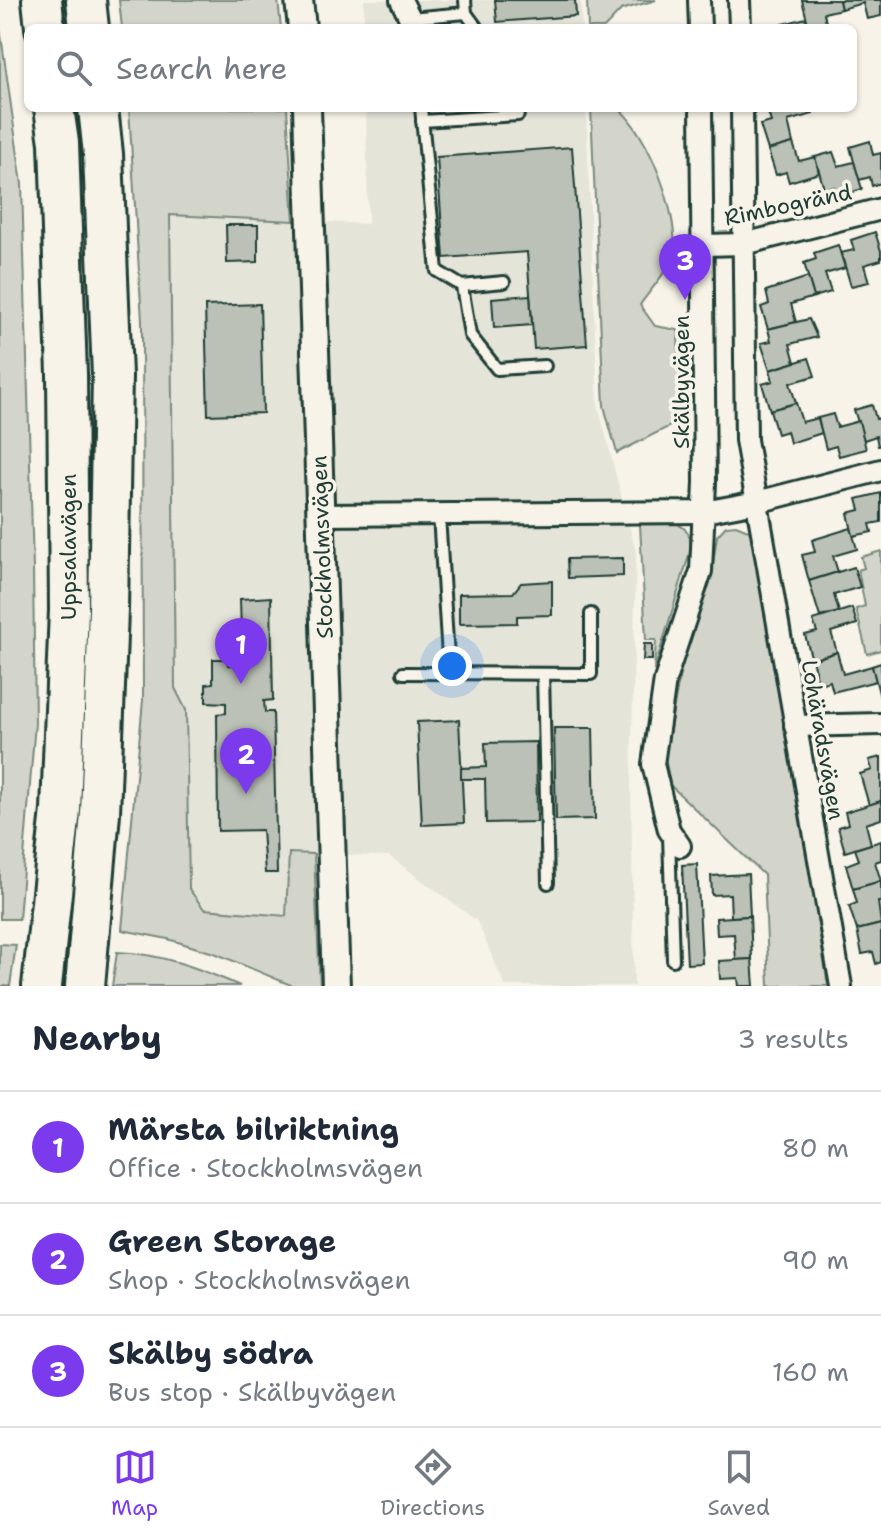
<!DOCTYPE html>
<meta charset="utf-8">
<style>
:root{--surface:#fff;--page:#f6f6f7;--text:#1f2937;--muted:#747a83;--line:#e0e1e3;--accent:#7c3aed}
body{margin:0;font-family:"Shantell Sans",sans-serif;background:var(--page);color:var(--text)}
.you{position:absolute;left:452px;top:666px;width:28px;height:28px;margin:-20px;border:6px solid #fff;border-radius:50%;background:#1a73e8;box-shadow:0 0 0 12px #1a73e833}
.badge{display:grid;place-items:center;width:52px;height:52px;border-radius:50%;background:var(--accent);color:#fff;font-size:26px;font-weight:700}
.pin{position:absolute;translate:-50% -66px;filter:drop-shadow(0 2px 4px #0008)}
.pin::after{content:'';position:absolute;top:42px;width:28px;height:24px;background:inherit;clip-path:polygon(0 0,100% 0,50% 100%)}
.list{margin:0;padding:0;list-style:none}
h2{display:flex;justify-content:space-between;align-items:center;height:104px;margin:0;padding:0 32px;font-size:34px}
h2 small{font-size:26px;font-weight:400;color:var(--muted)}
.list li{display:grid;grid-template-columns:52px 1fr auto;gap:24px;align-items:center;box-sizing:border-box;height:112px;padding:0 32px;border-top:2px solid var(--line)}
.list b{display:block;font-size:30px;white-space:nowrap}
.list p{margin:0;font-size:26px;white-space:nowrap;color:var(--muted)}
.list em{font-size:26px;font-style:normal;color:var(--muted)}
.icon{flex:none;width:44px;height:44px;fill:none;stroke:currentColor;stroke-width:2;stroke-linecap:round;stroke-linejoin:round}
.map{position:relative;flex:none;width:881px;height:986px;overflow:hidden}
.search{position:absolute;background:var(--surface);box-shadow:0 2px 6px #0004;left:24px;right:24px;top:24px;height:88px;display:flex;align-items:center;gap:20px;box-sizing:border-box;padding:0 28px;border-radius:12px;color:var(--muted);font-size:30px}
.sheet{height:440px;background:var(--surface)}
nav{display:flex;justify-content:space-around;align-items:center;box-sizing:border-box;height:112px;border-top:2px solid var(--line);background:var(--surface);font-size:22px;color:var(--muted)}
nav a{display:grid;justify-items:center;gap:4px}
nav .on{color:var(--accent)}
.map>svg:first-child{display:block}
</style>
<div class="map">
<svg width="881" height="986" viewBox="0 0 881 986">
<rect width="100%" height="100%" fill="#f7f3e8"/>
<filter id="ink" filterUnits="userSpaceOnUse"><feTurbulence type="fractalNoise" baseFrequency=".0125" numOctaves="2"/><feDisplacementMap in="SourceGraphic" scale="16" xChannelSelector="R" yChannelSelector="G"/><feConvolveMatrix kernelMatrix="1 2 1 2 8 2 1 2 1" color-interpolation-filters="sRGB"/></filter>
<g filter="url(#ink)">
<g fill="#e5e4d9">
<polygon points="364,0 581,0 582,28 364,28"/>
<polygon points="366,108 586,108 598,405 636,553 631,786 634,986 505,986 477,921 389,856 289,854 286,916 204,909 189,889 186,710 175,688 170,214 368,224"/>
</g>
<g fill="#d3d5ca" stroke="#79897f" stroke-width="2">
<polygon points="119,0 278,0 281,28 122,28"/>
<polygon points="587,0 656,0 621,10 604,28 588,28"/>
<polygon points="0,28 22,184 33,568 35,723 19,919 0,919"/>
<polygon points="129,108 287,108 294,221 170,215 175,688 186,710 189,889 204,909 286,916 289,853 314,854 320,986 293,986 217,954 168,939 122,930 143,700 142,321"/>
<path d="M591 108H618C649 134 679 214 674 254 672 266 647 294 640 305L655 326 678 330 680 421 617 453 604 406Z"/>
<path d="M674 522C690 530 691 535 690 552L654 671 656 640H646L640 524Z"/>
<polygon points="736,525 748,530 757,544 828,986 769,986 764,875 670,785 665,756 681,668 713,564 717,536 726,526"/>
<polygon points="881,551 881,650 867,654 856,609 865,606 858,570 864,568 861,557"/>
<polygon points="0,944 16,945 10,986 0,986"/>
<path d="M117 952C160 953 201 969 240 986H112Z"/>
</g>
<g fill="#bbc1b6" stroke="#1f3d34" stroke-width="2">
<polygon points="495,0 575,0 576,16 497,22"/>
<polygon points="802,0 839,0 841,9 824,13 827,28 809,28"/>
<polygon points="839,0 881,0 881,16 867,19 863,3 841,9"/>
<polygon points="806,18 808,28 768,28"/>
<polygon points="773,108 812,108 813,114 788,121 793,143 768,150 760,125 771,122 767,109"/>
<polygon points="870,141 873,155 881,153 881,183 872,186 870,177 859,180 850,147"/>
<polygon points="793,143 799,161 815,157 819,173 789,182 786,172 776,175 768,150"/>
<polygon points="572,147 587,345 534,349 527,252 444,258 437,157"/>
<polygon points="833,152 838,166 854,162 862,189 837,197 834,187 824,189 815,157"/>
<polygon points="226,225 258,225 258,262 227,263"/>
<polygon points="875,232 881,251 881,260 864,265 869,282 851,286 841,253 854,250 851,240"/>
<polygon points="838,245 845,268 825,274 831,292 814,297 804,263 816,259 814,253"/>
<polygon points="808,277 814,297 791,304 796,322 768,329 761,307 769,304 766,291"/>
<polygon points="530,295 532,325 494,328 492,298"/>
<polygon points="260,304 263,413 208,415 205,306"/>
<polygon points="809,319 817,337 790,344 795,362 770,370 761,343 771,341 768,329"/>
<polygon points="809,358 815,376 790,383 796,403 770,410 762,384 773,381 770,370"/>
<polygon points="796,403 802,422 818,418 822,433 790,443 787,431 777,434 770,410"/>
<polygon points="872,405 876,419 881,418 881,445 878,446 876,436 864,440 854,410"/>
<polygon points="833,414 837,427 859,421 866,449 839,456 836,446 826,449 818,418"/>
<polygon points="881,493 881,522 870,524 872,532 853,536 848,513 860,510 857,499"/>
<polygon points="851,528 857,549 833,556 838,572 809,581 802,555 815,552 812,540"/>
<polygon points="623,558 623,576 568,578 567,559"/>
<polygon points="854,567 860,587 834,595 839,612 820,617 809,581"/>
<polygon points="552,581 552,615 517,616 517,623 459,624 459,594 513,593 521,583"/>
<polygon points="271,597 273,700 264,701 265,712 273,712 277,873 265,873 262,830 218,831 217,714 226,713 226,703 206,702 206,684 213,683 213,659 227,659 228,665 251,665 251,631 241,632 240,599"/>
<polygon points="852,608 857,624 831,632 837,652 812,660 805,635 817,632 813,620"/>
<polygon points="644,644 652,644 652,660 643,660"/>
<polygon points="837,652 843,674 872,666 876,681 833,692 830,681 819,684 812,660"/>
<polygon points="881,663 881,697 880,697 872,666"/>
<polygon points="459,720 464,823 422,825 417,722"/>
<polygon points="554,728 593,728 595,819 556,820"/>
<polygon points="536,742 537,822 486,823 485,779 461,779 461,768 486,767 485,743"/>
<polygon points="881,757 881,801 869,805 860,774 872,770 869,760"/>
<polygon points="881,801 881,819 866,824 871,844 845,852 838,827 848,824 845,812"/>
<polygon points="881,841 881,860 875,862 881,881 853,889 846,865 859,860 855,849"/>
<polygon points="697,864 702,963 687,964 682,865"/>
<polygon points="748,874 750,916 731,917 730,894 712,895 711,876"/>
<polygon points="881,881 881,902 878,902 881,924 857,930 849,906 857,903 853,889"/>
<polygon points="750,916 752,959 736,960 734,934 717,935 716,918"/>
<polygon points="881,924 881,962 876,964 873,952 862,954 857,930"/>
<polygon points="752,959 754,986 739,986 738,978 720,979 719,961"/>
</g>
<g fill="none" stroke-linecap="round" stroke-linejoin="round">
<defs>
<g id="service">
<polyline points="466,13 477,28"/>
<polyline points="412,28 410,18 466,13 465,0"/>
<polyline points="421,108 437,271 462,286 470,335 497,369 545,366"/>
<polyline points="422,121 518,115"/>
<polyline points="462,286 504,282"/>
<polyline points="439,515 449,673"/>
<polyline points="403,673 591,674 591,614"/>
<polyline points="543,674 548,883"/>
<polyline points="669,836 673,960"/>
</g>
<g id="minor">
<polyline points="401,0 410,18"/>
<polyline points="699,0 700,28"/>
<polyline points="739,0 740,28"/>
<polyline points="742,108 746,440 841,986"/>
<polyline points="705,245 744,244 881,209"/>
<polyline points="321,515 704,512 757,502 881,470"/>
<polyline points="795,726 881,724"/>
<polyline points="680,846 669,830 653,764 665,680 701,571 705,482 701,108"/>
</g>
<g id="tertiary">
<polyline points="299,0 302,28"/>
<polyline points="307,108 336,986"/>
</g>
<g id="motorway">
<polyline points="42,0 45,28"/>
<polyline points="86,0 89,28"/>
<polyline points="42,986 61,810 69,610 67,374 59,143 54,108"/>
<polyline points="85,986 100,813 108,610 112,376 103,154 98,108"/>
</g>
</defs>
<use href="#service" stroke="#1f3d34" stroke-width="16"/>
<use href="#minor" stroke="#1f3d34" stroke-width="26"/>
<use href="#tertiary" stroke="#1f3d34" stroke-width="32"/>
<use href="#motorway" stroke="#1f3d34" stroke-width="44"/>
<use href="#service" stroke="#f7f3e8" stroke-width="10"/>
<use href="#minor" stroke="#f7f3e8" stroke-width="20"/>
<use href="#tertiary" stroke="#f7f3e8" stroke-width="26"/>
<use href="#motorway" stroke="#f7f3e8" stroke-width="38"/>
</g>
</g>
<g text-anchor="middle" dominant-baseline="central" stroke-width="7" stroke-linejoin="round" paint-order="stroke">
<g font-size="22" fill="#1f3d34" stroke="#f7f3e8">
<text transform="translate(788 205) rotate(-12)">Rimbogränd</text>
<text transform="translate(681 382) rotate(-90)">Skälbyvägen</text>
<text transform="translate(68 547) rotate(-90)">Uppsalavägen</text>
<text transform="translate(322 547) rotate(-92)">Stockholmsvägen</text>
<text transform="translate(823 740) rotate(80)">Lohäradsvägen</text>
</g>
</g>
</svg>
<div class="you"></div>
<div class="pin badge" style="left:241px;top:684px">1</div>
<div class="pin badge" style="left:246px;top:794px">2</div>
<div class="pin badge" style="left:685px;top:300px">3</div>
<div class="search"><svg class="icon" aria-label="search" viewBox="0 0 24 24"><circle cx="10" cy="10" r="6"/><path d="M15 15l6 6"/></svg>Search here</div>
</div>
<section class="sheet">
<h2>Nearby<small>3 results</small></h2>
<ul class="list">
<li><span class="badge">1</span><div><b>Märsta bilriktning</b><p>Office · Stockholmsvägen</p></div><em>80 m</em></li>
<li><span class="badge">2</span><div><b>Green Storage</b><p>Shop · Stockholmsvägen</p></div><em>90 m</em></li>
<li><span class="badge">3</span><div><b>Skälby södra</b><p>Bus stop · Skälbyvägen</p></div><em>160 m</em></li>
</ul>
</section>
<nav>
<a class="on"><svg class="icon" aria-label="map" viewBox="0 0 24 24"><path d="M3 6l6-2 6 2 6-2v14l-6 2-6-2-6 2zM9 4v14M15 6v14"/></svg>Map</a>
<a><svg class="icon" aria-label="directions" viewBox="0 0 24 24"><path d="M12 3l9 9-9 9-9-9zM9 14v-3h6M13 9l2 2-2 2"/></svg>Directions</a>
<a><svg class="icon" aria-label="saved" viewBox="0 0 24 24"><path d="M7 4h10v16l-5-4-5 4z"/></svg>Saved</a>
</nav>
